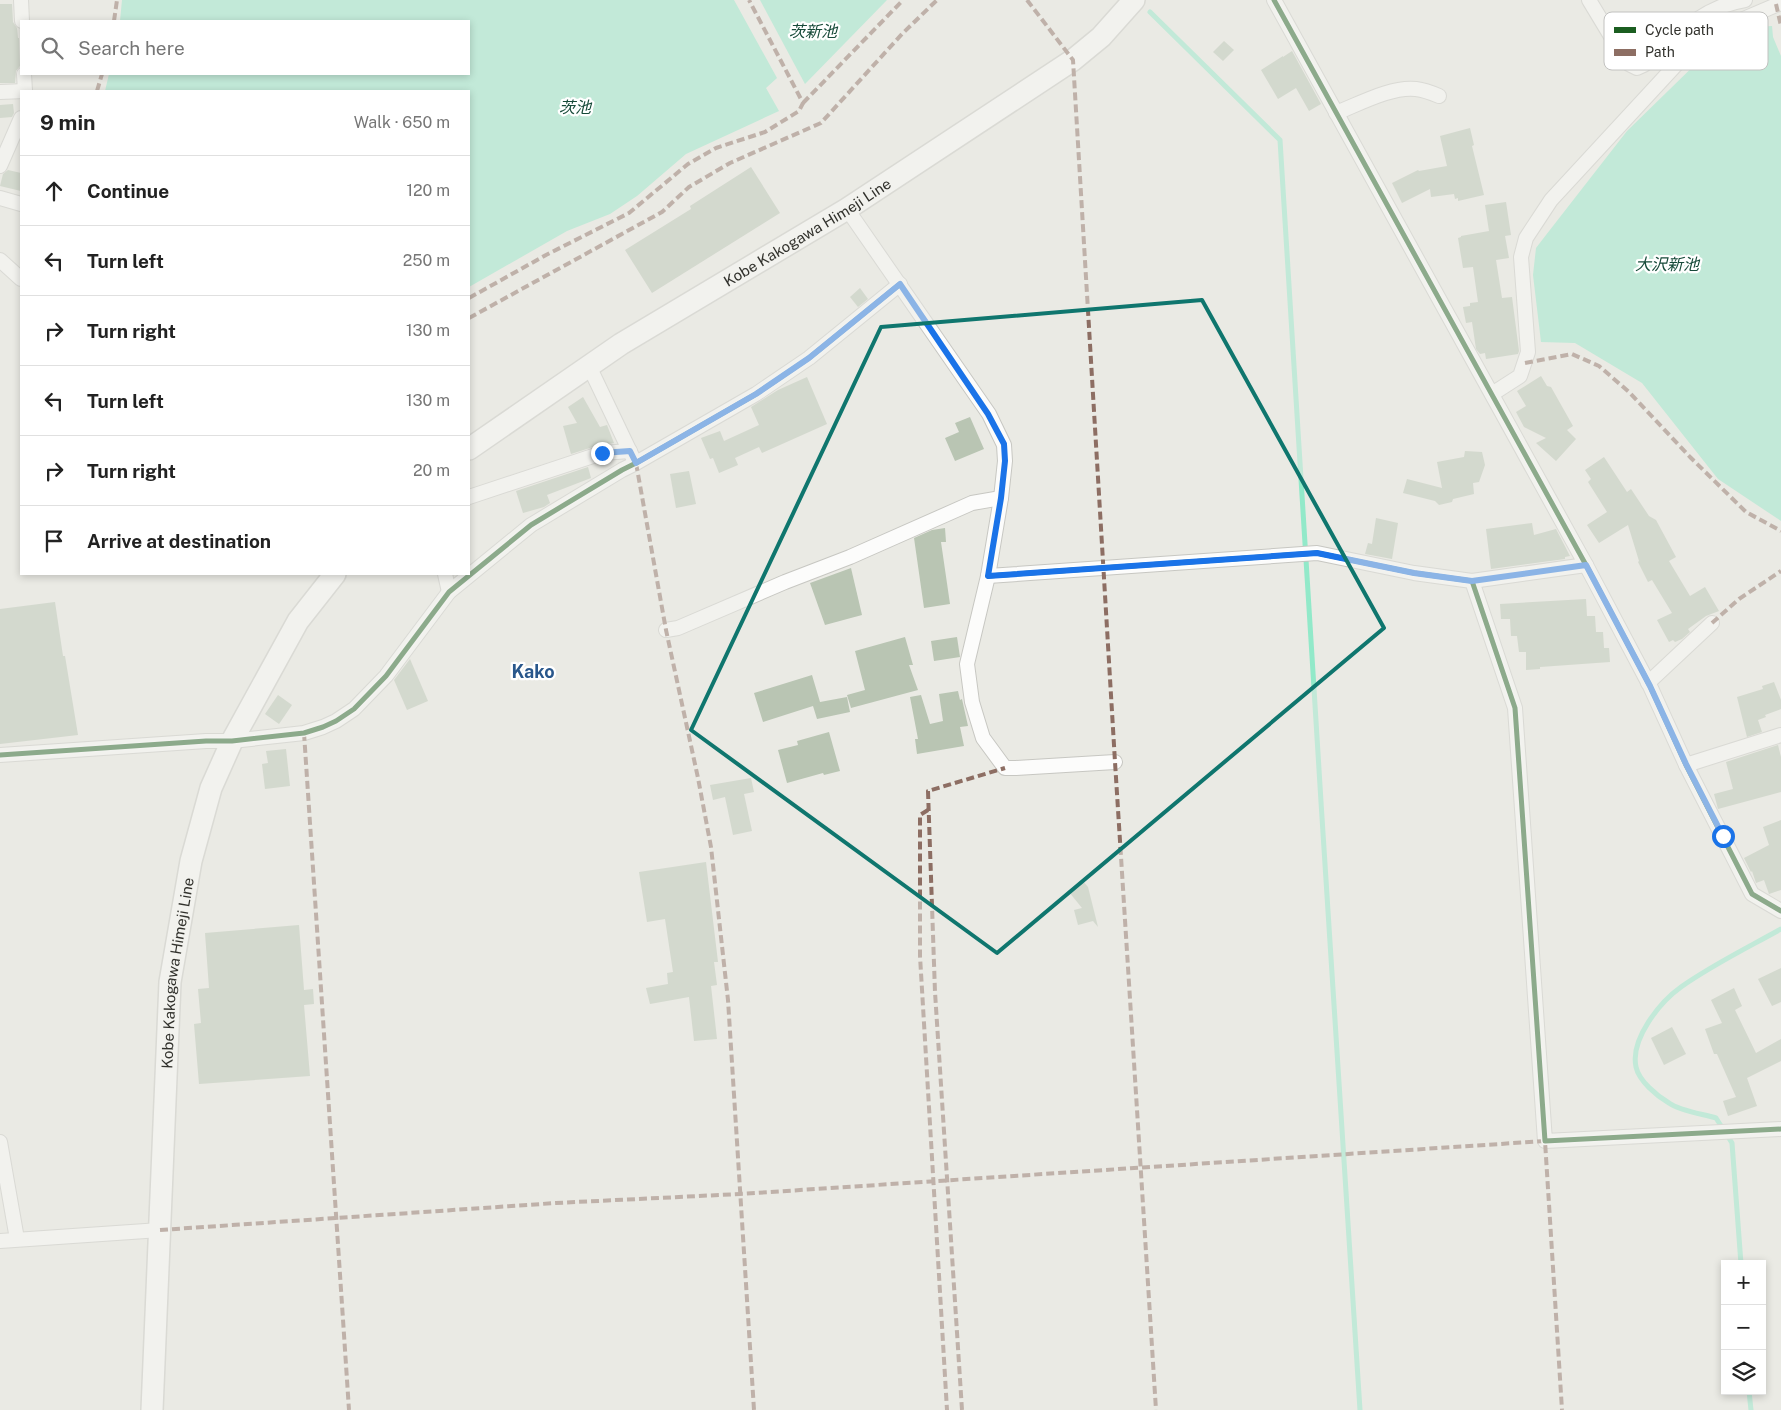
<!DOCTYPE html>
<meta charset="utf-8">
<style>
:root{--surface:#fff;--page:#f6f6f6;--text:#222;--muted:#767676;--line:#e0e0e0}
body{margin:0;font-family:"Public Sans","Noto Sans JP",sans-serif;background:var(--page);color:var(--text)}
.controls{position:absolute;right:15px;bottom:15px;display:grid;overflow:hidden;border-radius:0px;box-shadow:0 2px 8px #0003}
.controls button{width:45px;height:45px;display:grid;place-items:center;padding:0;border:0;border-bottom:1px solid var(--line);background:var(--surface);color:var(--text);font:25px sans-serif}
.stop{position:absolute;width:15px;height:15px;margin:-11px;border:4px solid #1a73e8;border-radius:50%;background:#fff}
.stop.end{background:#1a73e8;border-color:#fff;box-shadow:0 1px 5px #0008}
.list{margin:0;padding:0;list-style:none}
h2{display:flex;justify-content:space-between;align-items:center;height:65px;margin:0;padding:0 20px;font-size:21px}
h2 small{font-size:16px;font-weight:400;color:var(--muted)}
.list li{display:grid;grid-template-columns:32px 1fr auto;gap:15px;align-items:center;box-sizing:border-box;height:70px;padding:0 20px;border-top:1px solid var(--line)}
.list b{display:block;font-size:19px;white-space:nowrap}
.list em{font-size:16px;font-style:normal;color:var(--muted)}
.icon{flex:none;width:28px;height:28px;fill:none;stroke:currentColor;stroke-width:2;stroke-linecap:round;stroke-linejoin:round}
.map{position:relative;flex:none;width:1781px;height:1410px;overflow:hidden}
.search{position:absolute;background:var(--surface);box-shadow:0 2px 8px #0003;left:20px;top:20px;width:450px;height:55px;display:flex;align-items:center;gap:12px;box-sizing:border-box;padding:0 18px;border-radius:0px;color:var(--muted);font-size:19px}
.panel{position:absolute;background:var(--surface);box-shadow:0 2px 8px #0003;left:20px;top:90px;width:450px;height:485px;border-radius:0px}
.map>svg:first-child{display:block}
</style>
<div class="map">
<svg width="1781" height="1410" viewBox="0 0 1781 1410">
<rect width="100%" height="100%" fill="#eaeae4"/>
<g fill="#92e9c9">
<polygon points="122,0 734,0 777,78 766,88 779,111 686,154 637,196 610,214 567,231 469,287 469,91 105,91 109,74 469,74 469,21 120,21"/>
<polygon points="760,0 887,0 805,84"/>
<polygon points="1772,26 1773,37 1781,56 1781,521 1718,479 1642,383 1575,343 1541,342 1533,275 1536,248 1546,235 1627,131 1710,50 1755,27"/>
</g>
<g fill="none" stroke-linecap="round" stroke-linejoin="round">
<g stroke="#92e9c9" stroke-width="5">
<path d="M1150 12 1280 140C1304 563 1334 987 1360 1410"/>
<path d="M1741 1264 1732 1143 1716 1118C1703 1114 1680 1111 1669 1103 1657 1096 1639 1081 1636 1067 1630 1039 1660 1002 1681 987 1712 965 1747 948 1781 929"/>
<polyline points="1749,1391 1751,1410"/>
</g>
</g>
<g fill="#b9c5b3">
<polygon points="0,4 12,4 13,22 17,28 18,38 19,38 20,66 16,71 15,83 0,83"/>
<polygon points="1224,41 1234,50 1223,61 1213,52"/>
<polygon points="1292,51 1321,104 1309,111 1296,88 1278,99 1261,70 1283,56 1283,57"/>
<polygon points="13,104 14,113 12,117 0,118 0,105"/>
<polygon points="1470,128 1474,145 1472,146 1484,195 1458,201 1458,198 1455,199 1454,194 1431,197 1430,189 1402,203 1392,183 1418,170 1419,171 1447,166 1440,136"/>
<polygon points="751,167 780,213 652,293 625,250 691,209 690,206"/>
<polygon points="8,170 21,173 21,191 0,186 3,174"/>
<polygon points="1506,202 1511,235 1505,236 1509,258 1496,260 1502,298 1512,297 1519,351 1518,354 1486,359 1485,353 1480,354 1476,349 1472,322 1466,323 1463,307 1470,306 1470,303 1478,302 1473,267 1463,268 1458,238 1461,237 1461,236 1489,231 1485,205"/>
<polygon points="860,288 868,299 858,307 850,297"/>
<polygon points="1541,376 1547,386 1551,387 1573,426 1567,430 1576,439 1556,461 1536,443 1546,438 1524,427 1516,412 1526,406 1517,391"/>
<polygon points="807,377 827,424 762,453 759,447 735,458 738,465 719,473 713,458 710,459 701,438 720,431 724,441 759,425 751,407 778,390"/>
<polygon points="583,397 600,427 607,425 614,443 599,445 571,454 563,426 577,423 568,407"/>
<polygon points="970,417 984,449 955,461 945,438 959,432 955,423"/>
<polygon points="1465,451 1482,452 1485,465 1479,482 1473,483 1474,494 1453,499 1452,502 1439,505 1435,501 1403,493 1407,479 1442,488 1437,462 1464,457"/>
<polygon points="1604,457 1627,492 1631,489 1649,516 1656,520 1676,557 1669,561 1690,596 1705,587 1719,611 1706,616 1688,629 1690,632 1682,639 1675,642 1673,640 1669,642 1657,620 1672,613 1652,580 1648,582 1638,562 1639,561 1628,525 1599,543 1587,525 1607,512 1588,482 1591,479 1585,470"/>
<polygon points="588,467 591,478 547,495 550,503 544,507 523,513 516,491"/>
<polygon points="689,471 696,504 676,508 670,474"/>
<polygon points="1376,518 1398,523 1392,559 1365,554 1368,543 1372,544"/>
<polygon points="1532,523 1534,535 1556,529 1570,556 1565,557 1565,559 1491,569 1486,529"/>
<polygon points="945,528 946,542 941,542 950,604 924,608 914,538 932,530"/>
<polygon points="851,568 862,615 825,625 810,583"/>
<polygon points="1586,599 1587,616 1595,616 1596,632 1603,632 1604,648 1609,648 1610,662 1540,667 1540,669 1526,670 1526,652 1519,652 1517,636 1511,636 1510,619 1501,619 1500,604"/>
<polygon points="55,602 63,656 65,656 78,735 0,744 0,609"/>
<polygon points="905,637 913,665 909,665 918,690 851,708 847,695 865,690 855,651"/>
<polygon points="957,637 960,657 934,661 931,641"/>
<polygon points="410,659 428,701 407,710 394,680"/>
<polygon points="812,675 820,702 847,697 850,712 817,719 813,706 763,722 754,693"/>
<polygon points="1774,682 1781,700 1781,709 1765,715 1766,717 1758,720 1762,732 1747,737 1737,697 1763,689 1762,686"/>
<polygon points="958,691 960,700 962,699 968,726 960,727 964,746 917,754 915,739 918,739 910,697 921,695 930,724 943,721 939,694"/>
<polygon points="278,695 292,705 279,724 265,714"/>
<polygon points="829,732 840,771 824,775 823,773 787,783 778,750 798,745 797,741"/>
<polygon points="1778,745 1781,757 1781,792 1718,809 1714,794 1733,789 1726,762"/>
<polygon points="286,749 290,786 265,789 262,764 268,763 266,751"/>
<polygon points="751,778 754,792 744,794 752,831 733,835 725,797 713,800 710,785"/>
<polygon points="1781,820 1781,890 1769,894 1764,880 1756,883 1752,871 1751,872 1744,858 1769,845 1763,827"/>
<polygon points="706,862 718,962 714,962 717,985 711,986 717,1039 694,1041 689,997 650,1004 646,988 668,984 667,973 673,972 665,919 647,922 639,872"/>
<polygon points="1082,880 1088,887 1098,927 1093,921 1078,925 1074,910 1082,908 1069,892"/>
<polygon points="299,925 304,990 313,989 314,1004 304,1005 310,1076 199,1084 194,1024 201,1023 198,989 209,988 205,933"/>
<polygon points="1781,968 1781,1002 1772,1006 1758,979"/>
<polygon points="1734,988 1742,1006 1735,1010 1756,1053 1781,1039 1781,1061 1747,1078 1757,1106 1728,1116 1723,1101 1736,1097 1717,1054 1714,1054 1705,1029 1722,1023 1711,1000"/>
<polygon points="1672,1027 1686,1054 1664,1065 1651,1038"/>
</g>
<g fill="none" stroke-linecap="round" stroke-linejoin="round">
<defs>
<g id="street">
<polyline points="21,0 22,21"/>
<polyline points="1274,0 1586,565 1650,686 1686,765 1752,894 1781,911"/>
<path d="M1589 0 1624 58 1629 64 1637 68C1651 63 1660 51 1671 41 1692 20 1715 5 1745 0"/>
<polyline points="24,74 25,91"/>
<polyline points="0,92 25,91"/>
<path d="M1336 113C1359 104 1392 86 1416 89 1424 90 1432 93 1439 96"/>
<polyline points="0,166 21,118"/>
<polyline points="0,198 21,204"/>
<polyline points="847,209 989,414 1004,445 1005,461 1001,498 988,576 967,664 972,702 983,738 1005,768 1016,768 1115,762"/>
<polyline points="0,260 21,279"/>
<polyline points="589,366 633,458"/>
<polyline points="1492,394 1520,376 1528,352 1521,257 1526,238 1551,200 1697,42 1713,32 1781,3"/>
<polyline points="469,497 602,453 630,451"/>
<polyline points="445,574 449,592"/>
<polyline points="988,576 1317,553 1414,573 1472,581 1515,708 1545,1141 1781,1129"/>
<polyline points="1472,581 1586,565"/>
<polyline points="666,630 678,628 785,582 850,557 972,503 1001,498"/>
<polyline points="1648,683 1712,623"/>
<polyline points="0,755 206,741 232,741 304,733 323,727 336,721 354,709 386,676 449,592 531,525 622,470 636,463 756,394 809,358 900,284"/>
<polyline points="1686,765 1781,735"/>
<polyline points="0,1142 17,1239"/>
<polyline points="0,1241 160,1230"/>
</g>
<g id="primary">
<path id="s1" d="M469 449 621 344 847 209 1073 60 1101 37 1134 0"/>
<path id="s2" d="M152 1410 170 982 191 861 211 788 232 741 298 621 335 574"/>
</g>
</defs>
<use href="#street" stroke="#c7c7c2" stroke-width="16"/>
<use href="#primary" stroke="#c7c7c2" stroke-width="24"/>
<use href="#street" stroke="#fcfcfb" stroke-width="14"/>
<use href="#primary" stroke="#fcfcfb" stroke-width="21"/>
<g stroke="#8d6e63" stroke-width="4" stroke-dasharray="8 4" stroke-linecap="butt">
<polyline points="1027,0 1073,60 1115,762 1156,1410"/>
<polyline points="1776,4 1781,26"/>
<polyline points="114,21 117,0"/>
<polyline points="97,91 102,74"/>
<polyline points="803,103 903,0"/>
<polyline points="469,298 546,255 629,213 688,164 716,148 765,132 799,111 803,103 749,0"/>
<polyline points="469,318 662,212 689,187 730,163 821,123 902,34 937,0"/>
<polyline points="1525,363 1572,354 1599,366 1629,392 1690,457 1746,512 1781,531"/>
<polyline points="636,463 666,630 698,778 711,847 728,1000 754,1410"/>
<polyline points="1712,623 1739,599 1781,571"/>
<polyline points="304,733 349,1410"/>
<polyline points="928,810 920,815 920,956 947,1410"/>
<polyline points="160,1230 556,1203 740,1194 1545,1141 1562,1410"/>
<polyline points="962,1410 935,992 928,791 1005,768"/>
</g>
<defs>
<g id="cycleway">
<polyline points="1274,0 1586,565 1650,686 1686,765 1752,894 1781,911"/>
<polyline points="988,576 1317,553 1414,573 1472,581 1515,708 1545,1141 1781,1129"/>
<polyline points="0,755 206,741 232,741 304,733 323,727 336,721 354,709 386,676 449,592 531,525 622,470 636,463 756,394 809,358 900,284"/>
</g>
</defs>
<use href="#cycleway" stroke="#fff" stroke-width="8"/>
<use href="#cycleway" stroke="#1b5e20" stroke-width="5"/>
</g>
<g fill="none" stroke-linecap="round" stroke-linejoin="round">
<polyline stroke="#1a73e8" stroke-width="6" points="602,453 630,451 636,463 756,394 809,358 900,284 988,414 1004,444 1005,461 1001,498 988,576 1317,553 1414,573 1472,581 1586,565 1650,686 1686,764 1723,836"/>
</g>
<path d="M0 0H1781V1410H0ZM1202 300 1384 628 997 953 691 730 881 327Z" fill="#eaeae4" fill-opacity=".55" fill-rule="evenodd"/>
<path fill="none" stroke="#0f766e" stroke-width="4" stroke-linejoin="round" d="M1202 300 1384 628 997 953 691 730 881 327Z"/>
<g text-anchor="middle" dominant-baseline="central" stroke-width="4.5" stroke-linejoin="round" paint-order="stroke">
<g font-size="15" fill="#32322d" stroke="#fff">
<text stroke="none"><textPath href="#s1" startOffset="402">Kobe Kakogawa Himeji Line</textPath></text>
<text stroke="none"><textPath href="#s2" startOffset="438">Kobe Kakogawa Himeji Line</textPath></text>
</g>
<g font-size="16" font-style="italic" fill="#164a39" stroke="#fff">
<text x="813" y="31">茨新池</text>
<text x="575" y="107">茨池</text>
<text x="1667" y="264">大沢新池</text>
</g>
<g font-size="18" font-weight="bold" fill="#29578b" stroke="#fff">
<text x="533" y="671">Kako</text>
</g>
</g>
<rect x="1604" y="12" width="164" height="58" rx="8" fill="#fff" stroke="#c2c2c0" stroke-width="1"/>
<rect x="1614" y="27" width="22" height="6" fill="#1b5e20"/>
<rect x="1614" y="49" width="22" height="7" fill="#8d6e63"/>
<g font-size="14" fill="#32322d">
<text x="1645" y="35">Cycle path</text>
<text x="1645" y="57">Path</text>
</g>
</svg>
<div class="controls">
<button>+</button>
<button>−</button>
<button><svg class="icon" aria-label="layers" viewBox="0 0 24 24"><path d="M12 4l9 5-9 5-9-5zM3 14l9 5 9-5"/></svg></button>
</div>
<div class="stop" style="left:1723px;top:836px"></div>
<div class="stop end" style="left:602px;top:453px"></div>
<div class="search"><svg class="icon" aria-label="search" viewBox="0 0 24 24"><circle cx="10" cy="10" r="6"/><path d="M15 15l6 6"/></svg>Search here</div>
<section class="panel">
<h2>9 min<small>Walk · 650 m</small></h2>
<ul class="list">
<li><svg class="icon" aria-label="ahead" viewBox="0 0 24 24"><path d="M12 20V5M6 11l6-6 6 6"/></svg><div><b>Continue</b></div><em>120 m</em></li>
<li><svg class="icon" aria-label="left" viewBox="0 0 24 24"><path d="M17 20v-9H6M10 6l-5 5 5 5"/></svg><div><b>Turn left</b></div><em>250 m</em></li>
<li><svg class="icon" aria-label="right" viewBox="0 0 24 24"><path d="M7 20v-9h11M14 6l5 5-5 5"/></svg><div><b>Turn right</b></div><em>130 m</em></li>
<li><svg class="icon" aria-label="left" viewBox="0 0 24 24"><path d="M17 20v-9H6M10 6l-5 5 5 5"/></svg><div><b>Turn left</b></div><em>130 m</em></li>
<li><svg class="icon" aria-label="right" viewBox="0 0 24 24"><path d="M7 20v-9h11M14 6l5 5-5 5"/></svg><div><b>Turn right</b></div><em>20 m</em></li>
<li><svg class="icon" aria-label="arrive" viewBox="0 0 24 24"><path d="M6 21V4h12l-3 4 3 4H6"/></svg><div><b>Arrive at destination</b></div></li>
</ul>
</section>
</div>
